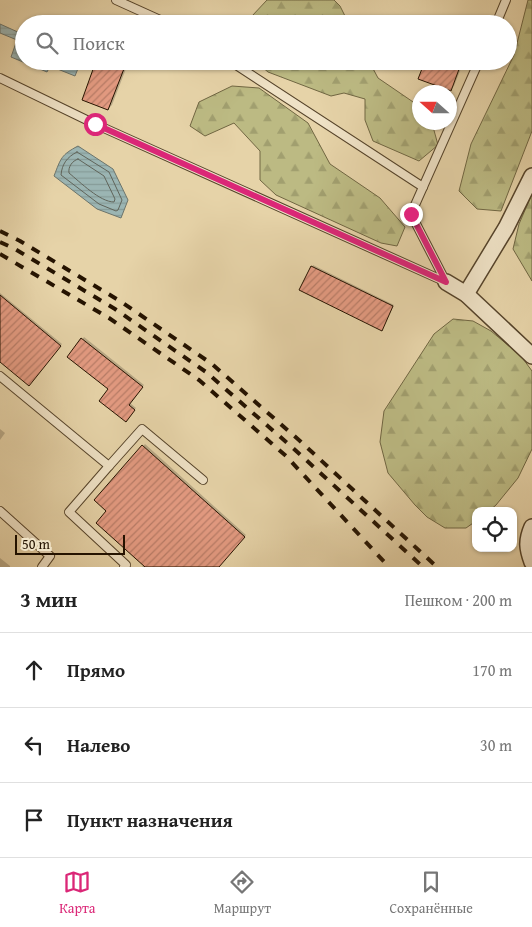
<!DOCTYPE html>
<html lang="ru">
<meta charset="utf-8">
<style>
:root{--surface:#fff;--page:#f6f6f6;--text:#222;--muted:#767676;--line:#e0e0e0;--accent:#db2777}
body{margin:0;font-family:"Gentium Book Plus",serif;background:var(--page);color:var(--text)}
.controls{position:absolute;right:15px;bottom:15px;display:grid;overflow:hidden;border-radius:10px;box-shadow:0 1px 4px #0004}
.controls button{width:45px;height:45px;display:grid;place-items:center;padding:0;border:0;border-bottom:1px solid var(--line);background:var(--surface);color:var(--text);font:25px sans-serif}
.compass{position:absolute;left:412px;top:85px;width:45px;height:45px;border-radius:50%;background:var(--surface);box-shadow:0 1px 4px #0004;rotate:291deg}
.scale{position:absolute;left:15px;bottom:12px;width:110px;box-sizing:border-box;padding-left:5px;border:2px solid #251300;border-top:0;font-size:14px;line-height:18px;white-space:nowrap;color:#251300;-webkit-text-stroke:4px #efe2c6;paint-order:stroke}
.stop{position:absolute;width:15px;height:15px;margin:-11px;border:4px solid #db2777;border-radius:50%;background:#fff}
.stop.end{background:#db2777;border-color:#fff;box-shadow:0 1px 5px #0008}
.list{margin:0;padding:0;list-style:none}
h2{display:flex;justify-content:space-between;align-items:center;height:65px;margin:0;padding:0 20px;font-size:21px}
h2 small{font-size:16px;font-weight:400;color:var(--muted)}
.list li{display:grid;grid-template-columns:32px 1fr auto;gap:15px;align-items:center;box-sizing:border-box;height:75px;padding:0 20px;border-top:1px solid var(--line)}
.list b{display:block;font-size:19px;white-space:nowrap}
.list em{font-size:16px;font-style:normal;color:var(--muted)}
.icon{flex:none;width:28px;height:28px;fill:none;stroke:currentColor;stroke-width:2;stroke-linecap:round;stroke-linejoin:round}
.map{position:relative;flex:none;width:532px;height:567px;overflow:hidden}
.search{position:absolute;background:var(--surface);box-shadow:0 1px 4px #0004;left:15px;right:15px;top:15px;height:55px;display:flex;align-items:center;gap:12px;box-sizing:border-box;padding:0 18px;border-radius:28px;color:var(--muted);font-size:19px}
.sheet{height:290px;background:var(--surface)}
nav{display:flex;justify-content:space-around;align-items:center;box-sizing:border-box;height:70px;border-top:1px solid var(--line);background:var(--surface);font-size:14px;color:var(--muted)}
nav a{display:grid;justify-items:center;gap:2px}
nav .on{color:var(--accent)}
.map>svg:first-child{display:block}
</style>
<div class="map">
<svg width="532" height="567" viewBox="0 0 532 567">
<defs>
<pattern id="forest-firs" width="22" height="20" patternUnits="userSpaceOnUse" patternTransform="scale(1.25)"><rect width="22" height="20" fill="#bcba83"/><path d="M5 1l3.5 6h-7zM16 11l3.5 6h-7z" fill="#a19f6f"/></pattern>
<pattern id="water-rules" width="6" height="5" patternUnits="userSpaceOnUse" patternTransform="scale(1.25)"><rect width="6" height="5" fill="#9bb5b3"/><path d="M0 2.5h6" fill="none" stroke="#859b98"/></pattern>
<pattern id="building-hatch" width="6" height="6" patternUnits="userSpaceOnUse" patternTransform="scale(1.25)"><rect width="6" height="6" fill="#e49b82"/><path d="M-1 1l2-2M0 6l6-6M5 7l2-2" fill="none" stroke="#b97d68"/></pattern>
</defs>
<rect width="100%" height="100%" fill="#e6d3a8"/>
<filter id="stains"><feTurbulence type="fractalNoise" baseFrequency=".004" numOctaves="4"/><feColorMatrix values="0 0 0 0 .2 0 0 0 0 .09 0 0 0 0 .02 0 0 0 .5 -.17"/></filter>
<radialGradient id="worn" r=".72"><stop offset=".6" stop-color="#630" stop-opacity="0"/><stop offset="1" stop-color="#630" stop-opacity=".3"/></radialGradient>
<g fill="url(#forest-firs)" stroke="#706642">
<polygon points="267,0 334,0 340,6 349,24 242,24 252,16"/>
<polygon points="528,0 532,0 532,131 501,211 477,209 459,191 471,144 514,55"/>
<polygon points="255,61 369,61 378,78 419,106 420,122 432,123 438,145 419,161 373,141 365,120 365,99 344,93 331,96 268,72"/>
<polygon points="232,86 259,88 308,123 330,164 380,198 405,227 397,246 381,243 276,195 260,180 260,151 234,123 205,136 190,126 199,102"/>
<polygon points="532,194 532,281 513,249 519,224"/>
<polygon points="453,319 473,321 491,331 521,356 532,371 532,449 518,478 496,505 489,511 476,511 476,521 466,528 445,528 427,517 415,505 388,473 380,442 384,411 434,334"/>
</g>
<g fill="url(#water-rules)" stroke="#6c746b">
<polygon points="0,24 20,33 24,25 24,61 81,61 75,76 50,66 47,72 11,57 17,40 0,33"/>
<path d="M78 146 113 169 128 200 121 218 97 209 54 176C61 158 61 155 78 146Z"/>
</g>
<g fill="#0003">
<polygon points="112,15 135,24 106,24 108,19"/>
<polygon points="445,18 461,24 440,24"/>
<polygon points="98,61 129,61 112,105 108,109"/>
<polygon points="426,61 464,61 454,86 450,90"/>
<polygon points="313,265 394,305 383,328 312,267"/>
<polygon points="0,293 62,344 29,384 0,360"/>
<polygon points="84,337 144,385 130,403 136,408 126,420 110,389 69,356"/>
<polygon points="0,429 5,433 0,440"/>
<polygon points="145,444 246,535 217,567 142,567 144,565 108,511 95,500"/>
<polygon points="0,558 10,566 10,567 0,567"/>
</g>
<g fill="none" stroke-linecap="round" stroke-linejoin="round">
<g stroke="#60645a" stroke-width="1">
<path d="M77 152 109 172 122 200 118 210 116 211 99 204 61 175C62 164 67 157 77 152Z"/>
<path d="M78 159 104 176 115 199 114 202C100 202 80 182 69 173 68 167 72 161 78 159Z"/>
</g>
</g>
<g fill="url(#building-hatch)" stroke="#251300">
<polygon points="96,61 127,61 108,110 82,100"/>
<polygon points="425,61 462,61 451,91 418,79"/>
<polygon points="311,266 393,306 382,331 299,290"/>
<polygon points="0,295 61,346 29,386 0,362"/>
<polygon points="81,338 143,387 129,405 135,410 126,422 99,401 108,389 67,357"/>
<polygon points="142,445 245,537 219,567 145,567 96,523 106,511 94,500"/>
</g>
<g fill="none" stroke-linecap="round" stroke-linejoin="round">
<defs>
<g id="service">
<polyline points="116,0 169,24"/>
<polyline points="496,24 506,0"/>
<polyline points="230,61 423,187"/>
<polyline points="0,78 95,124 446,282"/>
<polyline points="446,282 411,214 479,61"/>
<polyline points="0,376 109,466 69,512 126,565 124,567"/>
<polyline points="109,466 142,429 203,480"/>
<polyline points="0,511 50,556 42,567"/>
</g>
<g id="minor">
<polyline points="446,282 466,294 532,356"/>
<polyline points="466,294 506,228 532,176"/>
<path d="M532 527C526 541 527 548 532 562"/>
</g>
</defs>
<use href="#service" stroke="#55432a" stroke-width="10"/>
<use href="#minor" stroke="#55432a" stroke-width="18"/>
<use href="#service" stroke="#efe2c6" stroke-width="8"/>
<use href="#minor" stroke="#efe2c6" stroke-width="15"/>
<g stroke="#251300" stroke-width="4" stroke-dasharray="9 9" stroke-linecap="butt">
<polyline points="0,231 20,241 120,301 212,364 300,441 437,567"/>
<polyline points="0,242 15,249 115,309 206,372 293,448 423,567"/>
<polyline points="0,254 109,318 199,380 286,456 389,567"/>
</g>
</g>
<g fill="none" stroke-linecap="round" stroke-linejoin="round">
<polyline stroke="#db2777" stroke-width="6" points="95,124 446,282 411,214"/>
</g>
<rect width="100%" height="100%" filter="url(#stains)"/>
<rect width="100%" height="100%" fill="url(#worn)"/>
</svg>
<div class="controls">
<button><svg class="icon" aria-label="locate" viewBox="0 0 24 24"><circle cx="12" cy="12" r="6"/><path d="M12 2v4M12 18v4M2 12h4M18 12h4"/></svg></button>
</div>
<svg class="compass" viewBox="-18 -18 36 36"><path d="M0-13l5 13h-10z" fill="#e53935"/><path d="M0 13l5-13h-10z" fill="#767676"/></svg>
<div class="scale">50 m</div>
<div class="stop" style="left:95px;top:124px"></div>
<div class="stop end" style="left:411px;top:214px"></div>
<div class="search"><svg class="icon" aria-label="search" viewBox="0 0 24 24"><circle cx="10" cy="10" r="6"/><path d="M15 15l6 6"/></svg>Поиск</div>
</div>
<section class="sheet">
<h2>3 мин<small>Пешком · 200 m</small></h2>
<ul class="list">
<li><svg class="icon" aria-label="ahead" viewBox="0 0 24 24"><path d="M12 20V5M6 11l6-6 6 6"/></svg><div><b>Прямо</b></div><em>170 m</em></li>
<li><svg class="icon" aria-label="left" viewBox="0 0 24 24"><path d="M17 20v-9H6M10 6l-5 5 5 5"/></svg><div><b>Налево</b></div><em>30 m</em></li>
<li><svg class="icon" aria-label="arrive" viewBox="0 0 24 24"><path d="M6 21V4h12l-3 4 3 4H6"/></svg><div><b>Пункт назначения</b></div></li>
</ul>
</section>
<nav>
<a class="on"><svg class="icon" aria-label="map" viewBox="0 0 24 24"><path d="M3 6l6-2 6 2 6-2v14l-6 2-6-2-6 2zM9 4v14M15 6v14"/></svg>Карта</a>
<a><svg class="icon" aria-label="directions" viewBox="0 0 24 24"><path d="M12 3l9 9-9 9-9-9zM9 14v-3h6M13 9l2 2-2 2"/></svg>Маршрут</a>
<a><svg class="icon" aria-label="saved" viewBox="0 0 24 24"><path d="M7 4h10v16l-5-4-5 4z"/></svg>Сохранённые</a>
</nav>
